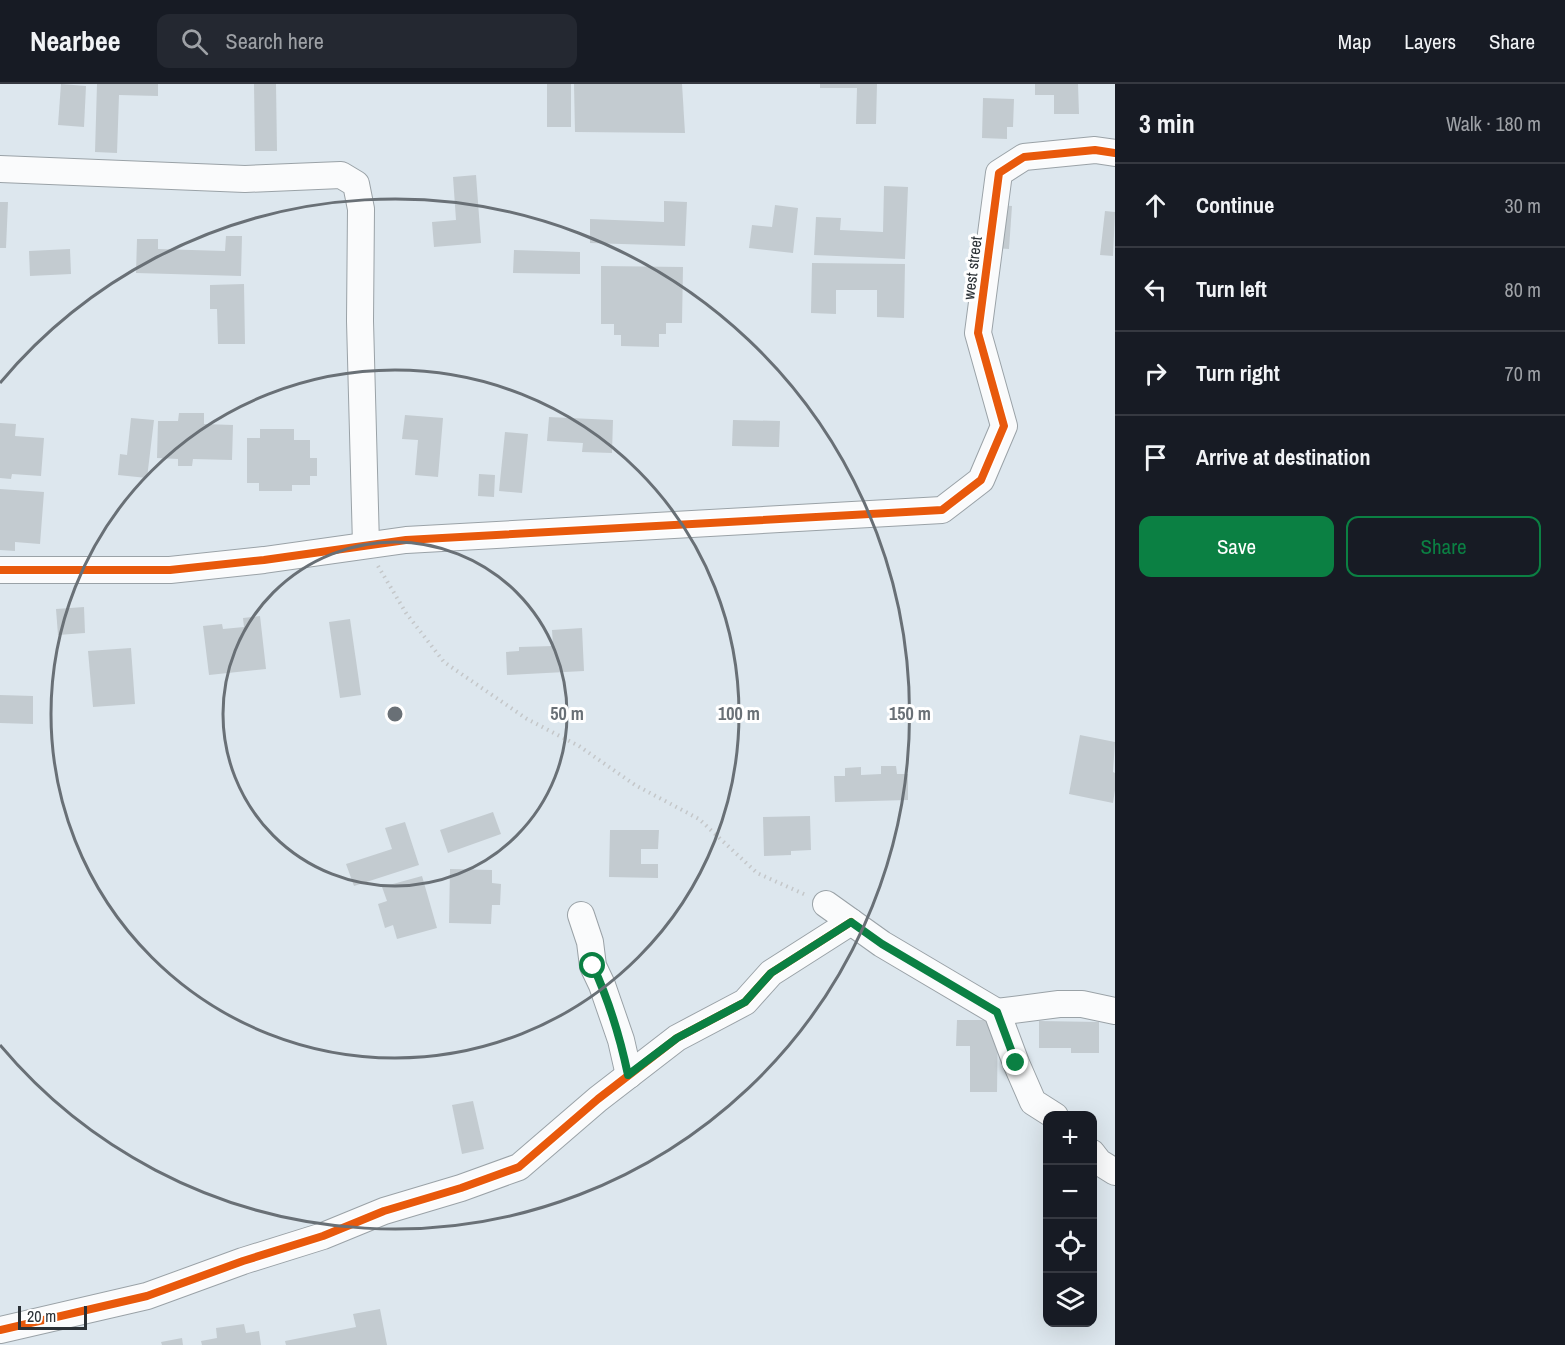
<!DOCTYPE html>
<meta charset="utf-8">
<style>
:root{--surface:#171b24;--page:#242831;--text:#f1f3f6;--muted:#9ea1a6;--line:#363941;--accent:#0b8043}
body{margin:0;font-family:"Archivo Narrow",sans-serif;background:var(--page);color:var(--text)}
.controls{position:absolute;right:18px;bottom:18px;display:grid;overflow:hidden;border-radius:12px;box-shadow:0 6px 24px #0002}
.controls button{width:54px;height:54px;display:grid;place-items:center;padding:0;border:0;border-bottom:2px solid var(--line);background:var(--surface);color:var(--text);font:30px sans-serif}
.scale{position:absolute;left:18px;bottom:15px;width:69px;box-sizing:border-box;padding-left:6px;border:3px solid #2a3035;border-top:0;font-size:16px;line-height:21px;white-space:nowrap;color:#2a3035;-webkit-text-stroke:4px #fff;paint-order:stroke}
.stop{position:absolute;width:18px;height:18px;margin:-14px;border:4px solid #0b8043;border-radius:50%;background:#fff}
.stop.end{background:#0b8043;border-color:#fff;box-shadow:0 2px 6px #0008}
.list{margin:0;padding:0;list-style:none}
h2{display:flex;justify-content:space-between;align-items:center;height:78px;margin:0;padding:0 24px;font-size:26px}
h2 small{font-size:20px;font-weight:400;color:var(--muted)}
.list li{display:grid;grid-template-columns:39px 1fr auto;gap:18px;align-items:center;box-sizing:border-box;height:84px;padding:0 24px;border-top:2px solid var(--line)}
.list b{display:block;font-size:22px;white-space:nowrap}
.list em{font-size:20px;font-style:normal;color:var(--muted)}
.actions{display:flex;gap:12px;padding:18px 24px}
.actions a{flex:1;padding:14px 0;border:2px solid var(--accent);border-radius:12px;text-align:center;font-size:21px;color:var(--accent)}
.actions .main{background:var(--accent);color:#fff}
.icon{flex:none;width:33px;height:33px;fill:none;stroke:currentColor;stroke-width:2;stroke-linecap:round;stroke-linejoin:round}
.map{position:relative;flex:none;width:1115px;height:1261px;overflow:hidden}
header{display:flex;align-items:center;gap:36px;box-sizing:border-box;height:84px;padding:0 30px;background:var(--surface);border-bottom:2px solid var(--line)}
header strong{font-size:28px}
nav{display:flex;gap:33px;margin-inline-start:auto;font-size:21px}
.search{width:420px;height:54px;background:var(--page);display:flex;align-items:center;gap:15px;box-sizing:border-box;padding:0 21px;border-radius:12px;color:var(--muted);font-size:22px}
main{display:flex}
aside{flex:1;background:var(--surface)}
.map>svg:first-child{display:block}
</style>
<header>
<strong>Nearbee</strong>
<div class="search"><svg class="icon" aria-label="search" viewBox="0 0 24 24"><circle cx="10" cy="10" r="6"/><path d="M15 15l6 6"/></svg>Search here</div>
<nav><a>Map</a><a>Layers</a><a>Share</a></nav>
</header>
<main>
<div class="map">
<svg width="1115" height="1261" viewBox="0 0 1115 1261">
<rect width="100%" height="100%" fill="#dde7ee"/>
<g fill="#c3cbd0">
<polygon points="61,0 86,2 84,43 58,41"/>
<polygon points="97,0 158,0 158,12 119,11 117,69 95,68"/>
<polygon points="254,0 276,0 277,67 255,67"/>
<rect x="547" y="0" width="24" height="43"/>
<polygon points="574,0 682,0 685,49 575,48"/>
<polygon points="820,0 877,0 876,40 856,40 857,4 820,4"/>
<polygon points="1035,0 1078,0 1079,30 1054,30 1054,11 1035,11"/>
<polygon points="983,14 1014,15 1013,43 1007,43 1007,55 982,54"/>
<polygon points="476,91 481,159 434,163 432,138 456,136 453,93"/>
<polygon points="884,102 908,103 905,175 814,171 816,133 841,134 840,146 883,148"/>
<polygon points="664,117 687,118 685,162 590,159 590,135 664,138"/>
<polygon points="0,118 8,118 6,164 0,164"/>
<polygon points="775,121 798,124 793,169 749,164 752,141 772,143"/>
<polygon points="997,121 1012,122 1009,165 994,164"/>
<polygon points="1105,127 1115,128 1113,172 1100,171"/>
<polygon points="226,152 242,152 241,192 136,189 137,155 158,155 158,165 225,167"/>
<polygon points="70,165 71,190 30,192 29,167"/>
<polygon points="514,166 580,168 580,190 513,189"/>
<polygon points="812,179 905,180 904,234 877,233 877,206 836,206 836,230 811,229"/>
<polygon points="601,182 683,183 682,239 666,239 666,250 659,250 659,263 621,262 621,251 614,251 614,240 601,240"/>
<polygon points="244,200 245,260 218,260 217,225 210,225 210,201"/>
<polygon points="179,329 204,329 204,340 233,341 232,376 193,375 192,382 178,382 178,375 157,374 158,337 178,337"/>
<polygon points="405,331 443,334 438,393 415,391 418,356 402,355"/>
<polygon points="549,333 613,336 612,369 582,368 583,359 547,357"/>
<polygon points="131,334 154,336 147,394 118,391 120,370 127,371"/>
<polygon points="733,336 780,337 779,363 732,362"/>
<polygon points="0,339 16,340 15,352 44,354 41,392 12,390 11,395 0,394"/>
<polygon points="260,345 294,345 294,356 310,356 310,374 317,374 317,392 310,392 310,401 292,401 292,407 259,407 259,399 247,399 247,354 260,354"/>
<polygon points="505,348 528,350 522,409 499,407"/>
<polygon points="479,390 495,391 494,413 478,412"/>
<polygon points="0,405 44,408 40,460 15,458 15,467 0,466"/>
<polygon points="84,523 85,549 58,551 56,525"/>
<polygon points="260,532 266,585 209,591 203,542 222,540 223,545 244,543 243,534"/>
<polygon points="350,535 361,611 340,614 329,538"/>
<polygon points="582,544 584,587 507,591 506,568 519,567 519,563 553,562 552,546"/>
<polygon points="131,564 135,620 93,623 88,567"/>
<polygon points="0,611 33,612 33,640 0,639"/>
<polygon points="1080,651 1115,658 1113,688 1115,689 1115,706 1113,719 1069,710"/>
<polygon points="881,682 896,682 897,690 908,690 908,716 835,718 834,692 845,692 845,684 861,683 861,691 881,690"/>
<polygon points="493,728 501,750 448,769 440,746"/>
<polygon points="810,732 811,766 791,767 791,771 764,772 763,733"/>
<polygon points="405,738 419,781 354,802 346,780 392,765 385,744"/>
<polygon points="610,746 659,746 658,765 641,765 641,780 658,780 658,794 609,793"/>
<polygon points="450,785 492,786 492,799 501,800 500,821 492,821 491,840 449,839"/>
<polygon points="422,792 437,844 397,855 393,841 385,844 378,820 387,817 382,803"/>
<polygon points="957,936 998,936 997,1008 970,1008 970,962 956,962"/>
<polygon points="1039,937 1099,938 1099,969 1071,969 1071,964 1039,964"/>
<polygon points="473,1017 484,1065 462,1070 452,1021"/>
<polygon points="380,1225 387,1261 286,1261 285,1257 356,1243 353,1230"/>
<polygon points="244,1240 246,1249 259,1247 261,1261 202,1261 201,1257 217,1254 216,1244"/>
<polygon points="182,1254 183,1261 162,1261 161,1258"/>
</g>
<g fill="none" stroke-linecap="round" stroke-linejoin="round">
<defs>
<g id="street">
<polyline points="0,85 245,95 341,91 356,100 361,125 360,237 366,461"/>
<polyline points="0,486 170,486 264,476 406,456 942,426 981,396 1004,342 978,249 999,89 1024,73 1095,66 1115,69"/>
<polyline points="826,820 882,860 997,928 1016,979 1033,1018 1055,1032"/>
<polyline points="581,831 590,858 593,882 602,901 621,956 629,991"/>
<polyline points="997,928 1059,920 1082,920 1115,927"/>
<polyline points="1092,1069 1099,1078 1115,1088"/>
<polyline points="0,1246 147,1212 243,1177 323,1152 384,1127 461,1104 519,1083 598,1015 677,954 745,918 771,889 851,838"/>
</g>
</defs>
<use href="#street" stroke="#9aa2a7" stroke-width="28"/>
<polyline stroke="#c4c7c9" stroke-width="4" stroke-dasharray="1.5 4.5" stroke-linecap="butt" points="378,482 406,529 444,578 527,635 579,662 635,701 699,735 757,789 806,811"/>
<use href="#street" stroke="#fafbfc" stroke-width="26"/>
<defs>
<g id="cycleway">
<polyline points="0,486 170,486 264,476 406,456 942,426 981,396 1004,342 978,249 999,89 1024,73 1095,66 1115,69"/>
<polyline points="0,1246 147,1212 243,1177 323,1152 384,1127 461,1104 519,1083 598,1015 677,954 745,918 771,889 851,838"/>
</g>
</defs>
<use href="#cycleway" stroke="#fff" stroke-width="11"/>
<use href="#cycleway" stroke="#e8590c" stroke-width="8"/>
</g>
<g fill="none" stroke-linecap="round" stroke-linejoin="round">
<path stroke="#0b8043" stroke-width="8" d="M593 882C609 917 620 953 628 991L677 954 745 918 771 889 851 838 882 860 997 928 1016 979"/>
</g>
<g fill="none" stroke="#697076" stroke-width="3">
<circle cx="395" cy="630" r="172"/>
<circle cx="395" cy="630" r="344"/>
<path d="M0 299A515 515 0 1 1 0 961"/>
</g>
<g text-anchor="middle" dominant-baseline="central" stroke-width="6" stroke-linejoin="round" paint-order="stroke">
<g font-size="16" fill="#2a3035" stroke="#fff">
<text transform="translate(972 184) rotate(-83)">west street</text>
</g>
</g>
<circle cx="395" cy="630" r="9" fill="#697076" stroke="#fff" stroke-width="3"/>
<g font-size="18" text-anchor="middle" font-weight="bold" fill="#697076" stroke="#fff" stroke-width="6" stroke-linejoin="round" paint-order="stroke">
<text x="567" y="636">50 m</text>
<text x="739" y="636">100 m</text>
<text x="910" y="636">150 m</text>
</g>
</svg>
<div class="controls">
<button>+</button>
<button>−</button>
<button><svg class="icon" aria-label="locate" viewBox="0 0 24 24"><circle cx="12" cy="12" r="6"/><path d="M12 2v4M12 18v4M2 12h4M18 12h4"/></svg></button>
<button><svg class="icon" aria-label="layers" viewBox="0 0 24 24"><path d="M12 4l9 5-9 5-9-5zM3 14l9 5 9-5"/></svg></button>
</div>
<div class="scale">20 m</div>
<div class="stop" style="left:593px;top:882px"></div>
<div class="stop end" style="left:1016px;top:979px"></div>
</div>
<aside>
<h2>3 min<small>Walk · 180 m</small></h2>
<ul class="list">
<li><svg class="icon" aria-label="ahead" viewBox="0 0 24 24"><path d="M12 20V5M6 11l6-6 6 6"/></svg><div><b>Continue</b></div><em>30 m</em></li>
<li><svg class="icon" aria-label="left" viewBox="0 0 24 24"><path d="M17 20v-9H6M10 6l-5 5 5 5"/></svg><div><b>Turn left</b></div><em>80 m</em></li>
<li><svg class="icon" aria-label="right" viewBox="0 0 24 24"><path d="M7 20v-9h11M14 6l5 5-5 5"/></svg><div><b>Turn right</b></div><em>70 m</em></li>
<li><svg class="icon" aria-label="arrive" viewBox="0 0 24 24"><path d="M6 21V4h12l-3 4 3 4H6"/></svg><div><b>Arrive at destination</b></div></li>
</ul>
<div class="actions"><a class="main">Save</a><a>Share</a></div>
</aside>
</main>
